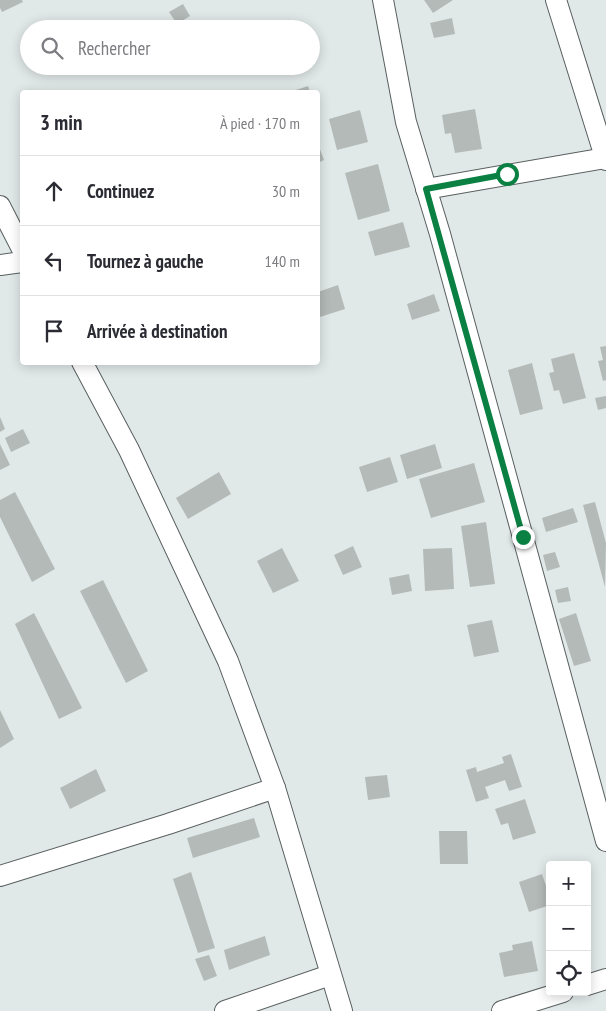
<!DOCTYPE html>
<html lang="fr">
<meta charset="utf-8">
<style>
:root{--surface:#fff;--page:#f7f7f7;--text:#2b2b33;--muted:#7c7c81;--line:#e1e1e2}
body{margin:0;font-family:"PT Sans Narrow",sans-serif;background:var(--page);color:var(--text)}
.controls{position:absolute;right:15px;bottom:15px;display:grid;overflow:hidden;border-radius:5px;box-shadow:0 2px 12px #0003}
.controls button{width:45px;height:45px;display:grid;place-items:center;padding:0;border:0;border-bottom:1px solid var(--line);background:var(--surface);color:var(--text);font:25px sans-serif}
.stop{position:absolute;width:15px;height:15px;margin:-11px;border:4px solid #0b8043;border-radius:50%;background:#fff}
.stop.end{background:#0b8043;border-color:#fff;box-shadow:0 1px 5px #0008}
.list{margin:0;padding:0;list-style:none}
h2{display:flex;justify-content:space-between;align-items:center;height:65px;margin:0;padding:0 20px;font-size:21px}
h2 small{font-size:16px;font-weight:400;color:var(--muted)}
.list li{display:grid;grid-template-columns:32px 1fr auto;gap:15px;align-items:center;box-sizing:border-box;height:70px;padding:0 20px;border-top:1px solid var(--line)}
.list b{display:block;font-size:19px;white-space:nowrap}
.list em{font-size:16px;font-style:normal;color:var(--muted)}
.icon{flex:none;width:28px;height:28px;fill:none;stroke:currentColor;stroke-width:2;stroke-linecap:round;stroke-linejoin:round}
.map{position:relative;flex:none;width:606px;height:1011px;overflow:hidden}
.search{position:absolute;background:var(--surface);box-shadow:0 2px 12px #0003;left:20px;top:20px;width:300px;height:55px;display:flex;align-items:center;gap:12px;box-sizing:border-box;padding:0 18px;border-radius:28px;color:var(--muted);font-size:19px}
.panel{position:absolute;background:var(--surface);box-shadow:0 2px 12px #0003;left:20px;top:90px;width:300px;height:275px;border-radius:5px}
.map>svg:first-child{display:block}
</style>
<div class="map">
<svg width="606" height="1011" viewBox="0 0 606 1011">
<rect width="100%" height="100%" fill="#e1e9e8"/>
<g fill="#b4bab7">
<polygon points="0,0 22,0 23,2 2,12 0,8"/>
<polygon points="424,0 453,0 433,13"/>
<polygon points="183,4 190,16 177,24 169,12"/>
<polygon points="452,18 455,34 434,38 430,23"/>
<polygon points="308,86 310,92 290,92"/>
<polygon points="475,109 482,149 455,153 451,133 445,134 442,115"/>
<polygon points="360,110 368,142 337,150 329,119"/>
<polygon points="318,144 324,160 318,163"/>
<polygon points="378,164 390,211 358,220 345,173"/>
<polygon points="403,222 410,247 375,256 368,232"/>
<polygon points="338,285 345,309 320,317 318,307 318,292"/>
<polygon points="434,294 440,311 412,320 407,304"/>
<polygon points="606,346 606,380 603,381 598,361 603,360 600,347"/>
<polygon points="574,353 586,398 563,404 559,390 554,391 549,373 554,372 551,359"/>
<polygon points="532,363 543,409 520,415 508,370"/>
<polygon points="606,396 606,408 598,410 595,398"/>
<polygon points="0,417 5,429 0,432"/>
<polygon points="23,429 30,443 11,452 5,438"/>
<polygon points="0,444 10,465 0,470"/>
<polygon points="435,444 442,468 407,479 400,455"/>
<polygon points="390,457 398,482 367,492 359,467"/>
<polygon points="474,463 485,502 431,518 419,479"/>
<polygon points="219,472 231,494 188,519 176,498"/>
<polygon points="15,492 55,569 32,582 0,517 0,500"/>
<polygon points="595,502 606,543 605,587 583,505"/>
<polygon points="573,508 578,522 546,532 542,518"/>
<polygon points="486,522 495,584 470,587 461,526"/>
<polygon points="353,546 362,567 343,575 334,555"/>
<polygon points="282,548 299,581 273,593 257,561"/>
<polygon points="452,548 454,589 425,591 423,549"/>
<polygon points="555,552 560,567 547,571 543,555"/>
<polygon points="409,574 412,591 392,595 389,578"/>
<polygon points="103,580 148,671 126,683 80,591"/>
<polygon points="568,587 571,601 558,603 555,590"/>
<polygon points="34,613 82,708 59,719 15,624"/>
<polygon points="576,613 591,661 574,666 559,619"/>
<polygon points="492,620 499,652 474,657 467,625"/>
<polygon points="0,710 14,739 0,748"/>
<polygon points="511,754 522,787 509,791 505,780 485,787 489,798 476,802 466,770 476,767 477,772 504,763 502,757"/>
<polygon points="96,769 106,791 70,809 60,788"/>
<polygon points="387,775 390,797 368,800 365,777"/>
<polygon points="525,799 536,833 513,840 508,823 501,825 495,809"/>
<polygon points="254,818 260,837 193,858 187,838"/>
<polygon points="439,831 467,831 468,864 440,864"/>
<polygon points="191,872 215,948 198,953 173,879"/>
<polygon points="542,874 550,898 550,905 529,912 519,882"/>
<polygon points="265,936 270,955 229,970 224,950"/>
<polygon points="532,941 538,971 504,977 499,953 513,950 512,945"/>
<polygon points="209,955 217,976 204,981 195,959"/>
</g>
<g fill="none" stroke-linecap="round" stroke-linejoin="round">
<defs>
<g id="street">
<polyline points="383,0 406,122 440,234 606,841"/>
<polyline points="556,0 606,160"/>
<polyline points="426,189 605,158"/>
<polyline points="0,206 22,249"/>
<polyline points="0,265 22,262"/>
<polyline points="82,362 129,450 228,661 275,788 342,1011"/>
<polyline points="0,876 168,824 275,788"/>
<polyline points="587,985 606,979"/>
<polyline points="225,1011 330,975"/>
<polyline points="502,1011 563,992"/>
</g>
</defs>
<use href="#street" stroke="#595f5f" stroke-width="22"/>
<use href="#street" stroke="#fff" stroke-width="20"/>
</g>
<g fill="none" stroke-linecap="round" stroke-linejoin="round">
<polyline stroke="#0b8043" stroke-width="6" points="507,174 426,189 523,537"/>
</g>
</svg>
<div class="controls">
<button>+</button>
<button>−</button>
<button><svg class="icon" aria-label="locate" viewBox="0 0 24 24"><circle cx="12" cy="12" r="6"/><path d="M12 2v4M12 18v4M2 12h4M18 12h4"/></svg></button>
</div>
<div class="stop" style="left:507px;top:174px"></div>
<div class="stop end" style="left:523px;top:537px"></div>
<div class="search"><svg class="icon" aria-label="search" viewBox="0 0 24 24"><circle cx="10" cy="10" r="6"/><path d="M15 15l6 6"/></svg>Rechercher</div>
<section class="panel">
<h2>3 min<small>À pied · 170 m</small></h2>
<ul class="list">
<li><svg class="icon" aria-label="ahead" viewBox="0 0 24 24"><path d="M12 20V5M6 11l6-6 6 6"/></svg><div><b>Continuez</b></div><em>30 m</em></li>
<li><svg class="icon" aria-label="left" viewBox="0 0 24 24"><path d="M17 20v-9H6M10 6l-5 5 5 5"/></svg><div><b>Tournez à gauche</b></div><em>140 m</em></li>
<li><svg class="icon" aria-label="arrive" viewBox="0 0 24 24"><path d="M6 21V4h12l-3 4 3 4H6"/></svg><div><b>Arrivée à destination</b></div></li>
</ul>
</section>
</div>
